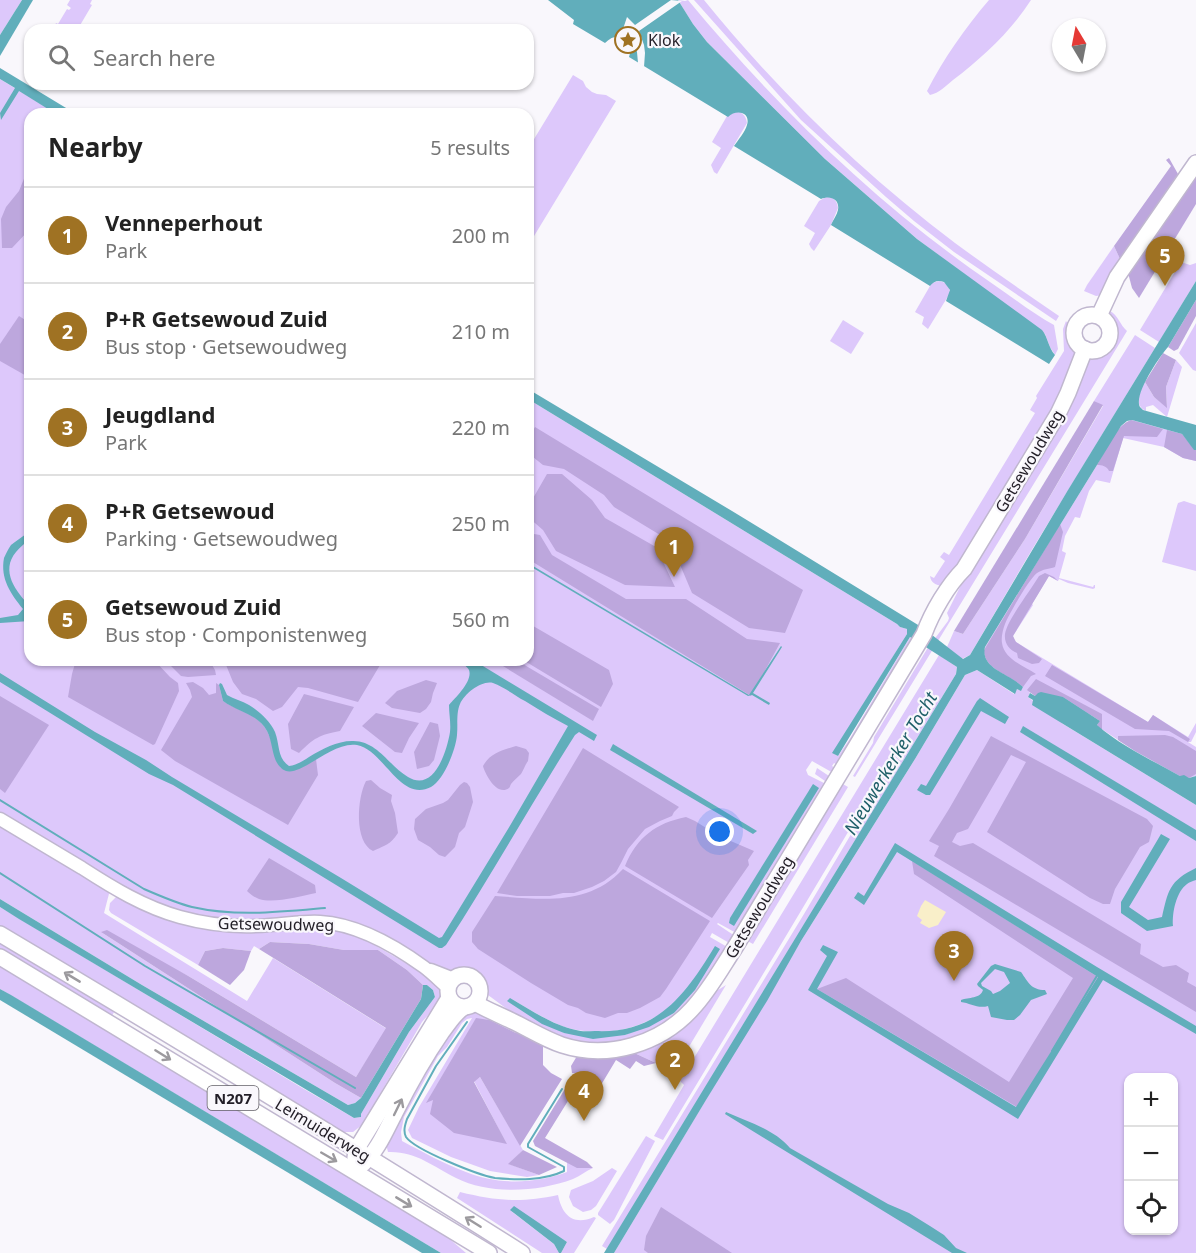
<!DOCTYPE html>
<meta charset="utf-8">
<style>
:root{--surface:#fff;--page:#f6f6f6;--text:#222;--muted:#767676;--line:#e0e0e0;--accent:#9f7223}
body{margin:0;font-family:"Noto Sans",sans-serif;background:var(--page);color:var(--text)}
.controls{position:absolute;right:18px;bottom:18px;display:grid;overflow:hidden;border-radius:12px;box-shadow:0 2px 4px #0004}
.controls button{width:54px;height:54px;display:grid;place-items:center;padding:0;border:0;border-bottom:2px solid var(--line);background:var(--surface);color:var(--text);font:30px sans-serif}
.compass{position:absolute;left:1052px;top:18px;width:54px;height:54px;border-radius:50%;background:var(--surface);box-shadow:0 2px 4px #0004;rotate:350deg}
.you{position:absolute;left:720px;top:832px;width:21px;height:21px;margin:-15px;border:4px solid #fff;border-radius:50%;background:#1a73e8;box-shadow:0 0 0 9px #1a73e833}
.badge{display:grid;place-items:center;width:39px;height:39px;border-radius:50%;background:var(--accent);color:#fff;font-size:20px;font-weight:700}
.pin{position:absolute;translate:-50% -50px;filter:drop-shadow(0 2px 3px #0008)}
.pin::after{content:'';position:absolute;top:32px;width:21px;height:18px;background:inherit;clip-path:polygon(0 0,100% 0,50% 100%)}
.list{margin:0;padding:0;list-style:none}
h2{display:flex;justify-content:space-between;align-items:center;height:78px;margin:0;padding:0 24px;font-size:26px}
h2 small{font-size:20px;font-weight:400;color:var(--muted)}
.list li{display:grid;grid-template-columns:39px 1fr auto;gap:18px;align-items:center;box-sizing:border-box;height:96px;padding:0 24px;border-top:2px solid var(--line)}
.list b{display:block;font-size:22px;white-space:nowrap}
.list p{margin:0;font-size:20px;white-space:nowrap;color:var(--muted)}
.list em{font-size:20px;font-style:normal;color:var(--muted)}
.icon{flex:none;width:33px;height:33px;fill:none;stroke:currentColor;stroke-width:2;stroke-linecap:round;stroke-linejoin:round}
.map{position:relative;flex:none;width:1196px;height:1253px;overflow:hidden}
.search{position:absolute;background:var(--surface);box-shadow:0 2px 4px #0004;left:24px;top:24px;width:510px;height:66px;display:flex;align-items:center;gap:15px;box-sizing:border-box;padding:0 21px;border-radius:18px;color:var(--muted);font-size:22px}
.panel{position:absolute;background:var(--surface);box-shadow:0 2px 4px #0004;left:24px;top:108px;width:510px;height:558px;border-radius:18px}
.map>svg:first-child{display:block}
</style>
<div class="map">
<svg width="1196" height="1253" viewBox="0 0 1196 1253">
<rect width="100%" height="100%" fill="#f9f7fc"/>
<g fill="#ddc8fb" fill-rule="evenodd">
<polygon points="0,0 22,0 0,35"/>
<polygon points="70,0 92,0 90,4 92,5 79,27 77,26 74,30 53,30 56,23 58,24 67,9 69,10 71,8 67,5"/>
<path d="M678 0 685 1 688 0C776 106 876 204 990 282 1011 296 1032 313 1054 325L1058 349 1055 355 1050 347 1045 334 917 239 825 159 707 42 693 24Z"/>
<path d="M694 0H704C776 89 863 174 955 243 989 268 1024 292 1059 316L1056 321 954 252 914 221 886 197 801 120Z"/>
<path d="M989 0H1031C1011 31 983 57 953 80 946 86 939 93 930 95L927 91C944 58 965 28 989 0Z"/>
<polygon points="573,75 583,81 586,87 592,92 597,94 606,95 616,101 528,246 528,149"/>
<path d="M0 79 57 114H30V660H528V399L897 624 900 627 907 629V634L833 753 838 756 849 740 910 637 916 641 839 766 834 763 832 766 838 770 835 774 812 761 806 770 808 775 824 783 825 781 815 774 817 768 832 778 738 934 718 923 717 924 735 936 731 944 712 933 710 937 729 948 700 994 658 1032 599 1046 564 1041 523 1021 488 995 478 977 469 971 448 973 414 956 364 928 234 922 175 911 133 894 0 814ZM697 976 674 1013 625 1035 564 1033 510 998C529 1009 556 1027 577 1030 610 1036 644 1028 670 1007 681 999 689 987 697 976Z"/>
<path d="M734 112C742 111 746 116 747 123L717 174 714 172 711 165 721 148 712 142 727 116Z"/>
<path d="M826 197C833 197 837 200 838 208L831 225 814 251 811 248 809 244 815 233 804 226 819 201Z"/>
<polygon points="1114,246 1120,259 1103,295 1096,296 1084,291 1087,285"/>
<polygon points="1181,262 1190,265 1196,263 1196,281 1159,342 1140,330"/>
<path d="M939 281C946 282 950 286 950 293L928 329 922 324 924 317 915 312 930 286 932 283Z"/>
<path d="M1110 311C1118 315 1120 325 1127 331L855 777 853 776 873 743 874 737 927 649 948 621 949 618 947 613 967 573 1087 363C1097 352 1117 350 1114 331 1113 324 1110 318 1110 311Z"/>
<polygon points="843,320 864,333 851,354 830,341"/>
<path d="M1066 321 1070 327 1076 354 1066 386 965 558 942 586C936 585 931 583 930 576L934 578 945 561 940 557 944 552 949 555 1035 413 1030 410 1037 398 1036 396 1064 351 1063 329Z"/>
<polygon points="1196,323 1196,371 1193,370 1179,353"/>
<polygon points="1135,335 1155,348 1033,548 970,655 962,659 947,647 954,631 963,634 1025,539 1103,406 1094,401"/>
<path d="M1176 360 1182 367 1167 417 1153 405 1146 407V411C1133 405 1140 391 1145 382L1154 397 1167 407 1166 387Z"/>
<path d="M1132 420 1182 434 1194 449 1196 450V461L1183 458 1164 447 1123 438 1110 483 1096 480 1089 491 1080 518 1075 517 1065 536 1062 551 1066 553 1059 578 1093 587 1094 585H1095V588L1093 589 1068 583 1059 579 1058 581 1049 576 1032 604 1033 605 1013 636 1014 640 1016 642 1148 722 1153 715 1188 737 1196 723V732L1191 742H1188L1196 747V776L1189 778 1180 776 1135 751 1097 726 1099 720 1091 715 1029 692 1030 693 1028 697 1063 724 1196 805V1253H614L801 941 915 759 965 675 977 670 1014 694 1017 689 1021 690 1023 687 989 665 985 647 1121 426ZM1128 1078H1174V1230H1128Z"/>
<polygon points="1184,501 1196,505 1196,571 1162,562 1177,506 1178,503"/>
<polygon points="939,655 957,667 956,674 607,1249 602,1246 804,914 870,802 863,807 780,946 663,1140 654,1136 684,1085 680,1081"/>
<polygon points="841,783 848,787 753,944 744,939"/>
<polygon points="0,824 110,890 104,913 247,1001 273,958 387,1029 356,1077 190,977 101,932 335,1083 361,1098 355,1103 348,1105 142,985 0,899"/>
<polygon points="117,896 165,916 332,928 370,940 371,943 430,977 442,989 442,994 438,1004 422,1022 362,1125 353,1132 341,1132 0,932 0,907 304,1089 354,1118 361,1117 361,1114 409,1032 435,997 433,990 427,985 423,985 407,970 378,950 344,950 309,944 270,942 259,949 254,946 251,951 223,948 205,951 198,965 111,913 109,910 110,903"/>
<polygon points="0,939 32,958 63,981 114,1012 111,1018 0,953"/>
<polygon points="0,964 431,1223 466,1253 441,1253 0,989"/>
<polygon points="726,985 684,1055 656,1063 630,1051 707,997"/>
<path d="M473 1010 521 1032 516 1033 490 1020 476 1019 427 1102 433 1099 506 1143 474 1081 480 1077 523 1150 509 1164 539 1175 527 1177 490 1171 451 1157 412 1138 408 1130 419 1107 472 1018 467 1019 462 1023 447 1047 438 1056 404 1117 401 1132 402 1141C423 1152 444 1164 466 1172 497 1185 535 1184 567 1172V1162L577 1167 593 1168C586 1171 580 1176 573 1179 538 1192 490 1195 456 1178 432 1166 416 1151 388 1152L386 1144 387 1138 437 1053 434 1051 465 1012Z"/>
<polygon points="646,1136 655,1141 614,1220 610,1224 598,1215 598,1213"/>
<polygon points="612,1168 617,1171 596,1206 591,1210 583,1212 573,1206 569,1197 571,1190 593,1181"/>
<path d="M460 1192C497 1201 521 1203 558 1195 562 1215 573 1226 594 1217L596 1218 574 1253H561L567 1242 511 1211 554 1244 559 1253H542L457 1198Z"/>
</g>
<g fill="#bda7dd">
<polygon points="1169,158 1178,174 1120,259 1114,246 1171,166 1166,160"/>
<polygon points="30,164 30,229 12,248 2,248 1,219 6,207 19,191"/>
<polygon points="1196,174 1196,204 1139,298 1132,288 1127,269"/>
<polygon points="1196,300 1196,316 1178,349 1174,351 1168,347"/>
<polygon points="19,316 30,323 30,378 0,361 0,344"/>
<polygon points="1163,353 1176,360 1166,387 1167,408 1154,397 1145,382"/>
<polygon points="1094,401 1103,405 1025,539 963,634 954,631"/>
<path d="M1131 420 1163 429 1157 437 1124 436 1113 471H1109C1107 466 1102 465 1097 465 1105 452 1116 425 1131 420Z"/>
<polygon points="535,427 803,590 785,633 749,628 692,593 670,541 614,507 604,495 564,469 543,465 528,453 528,439"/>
<polygon points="1167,430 1182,434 1194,449 1196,450 1196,461 1183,458 1164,447"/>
<polygon points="547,474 562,474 592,500 605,518 656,547 675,587 625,585 556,551 543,530 528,517 528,507"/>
<path d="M1060 524 1063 532 1055 567C1049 569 1043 569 1037 573 1029 579 1009 614 1005 624 1003 629 1001 638 1002 643 1004 659 1024 666 1036 674L1031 676 1023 687C1011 675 983 669 984 650Z"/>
<polygon points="528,533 540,535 552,555 626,599 686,599 747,639 780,643 751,696 528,559"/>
<path d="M1045 573 1054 577 1058 581 1049 576 1013 636 1016 642 1042 659 1039 663 1032 664 1018 658 1017 653C1009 650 1004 643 1005 634 1007 620 1031 590 1039 576Z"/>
<polygon points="528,623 609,670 613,684 601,707 523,660 528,660"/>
<polygon points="76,660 154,660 170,677 178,683 179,691 155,744 153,745 68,697 72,674"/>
<polygon points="165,660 195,660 202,664 206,663 204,660 209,660 215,670 216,675 188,677 181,676"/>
<polygon points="224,660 383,660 358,702 308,688 298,687 282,707 273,711 256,699 242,694 233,682"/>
<polygon points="493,660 516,660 599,709 593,721"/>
<polygon points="1052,665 1148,722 1153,715 1190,739 1188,742 1169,731 1135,729 1045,676"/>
<polygon points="1036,679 1102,714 1102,730 1097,725 1100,721 1063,697 1035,696 1027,690"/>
<polygon points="426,680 437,683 433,693 431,702 426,709 420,713 392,708 385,703 397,691"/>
<path d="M193 682 203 688 209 695 216 693V683L219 685 223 701C238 711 258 714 267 731 274 744 273 755 281 768L302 767 316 759 318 775 288 825 175 761 161 750 192 697 190 690 186 683Z"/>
<path d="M304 694 354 707 340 731C319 735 314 738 299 753L291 749 288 724Z"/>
<polygon points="0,696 49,725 5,793 0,789"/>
<polygon points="376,713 419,723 409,738 402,753 395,752 362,726"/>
<polygon points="430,722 438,724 440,736 434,760 429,766 417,769 414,752"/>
<polygon points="1165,735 1173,737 1196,751 1196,774 1189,778 1180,776 1135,751 1118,740 1118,736"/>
<polygon points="991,736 1147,819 1153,826 1149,842 1140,847 1115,889 1110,904 1103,904 1090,898 987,832 1026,762 1011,755 968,829 957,833 952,842 960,846 973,843 1141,944 1140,954 1163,967 1176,965 1189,973 1187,982 1196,987 1196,1012 934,856 939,846 929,841 949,809"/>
<path d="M516 746 526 749 529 753 528 761C525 765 524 769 521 774 518 777 514 780 511 784 510 786 510 787 509 788 497 797 485 774 483 766 490 753 503 750 516 746Z"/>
<polygon points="583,748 679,807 674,812 672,816 660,821 645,829 628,849 621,863 616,872 604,881 592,887 574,893 563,893 550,896 517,896 497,893"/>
<path d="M371 780 380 788 392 795 391 801 395 813 398 833C390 845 386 845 373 851 354 842 357 798 366 781Z"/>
<polygon points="464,782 467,783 470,787 473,802 465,827 459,833 455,847 445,857 439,855 430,847 418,840 414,829 415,819 426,809 443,803 448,800 460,785"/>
<path d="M686 817 695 821 719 836 754 851 748 860 749 865 712 918 625 866C637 837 656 823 686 817Z"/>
<path d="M269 858 315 885 316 893C300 896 274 904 259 899 254 897 250 894 247 891Z"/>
<polygon points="912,861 1098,977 1017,1107 817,989 846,978 1009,1082 1073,978 914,874"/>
<path d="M623 869 710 921 666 989 660 997 640 1008 627 1013H618L605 1018 586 1013 578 1008 568 1005 531 983 478 949 472 942V932L495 896C541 899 588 907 623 869Z"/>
<polygon points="107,930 190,977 356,1077 386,1028 259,949 270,942 309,944 344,950 378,950 407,970 423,985 421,999 361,1098 335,1083 101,932"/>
<polygon points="223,948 251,951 244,970 230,985 198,965 205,951"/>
<polygon points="476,1018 490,1020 516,1033 521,1032 543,1045 543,1065 551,1073 562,1079 520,1146 480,1077 474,1082 507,1144 454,1133 430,1114 433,1100 426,1103"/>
<polygon points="630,1051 656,1063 644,1066 636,1061 630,1069 616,1060 601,1085 583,1075 572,1073 571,1066 577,1056"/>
<polygon points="568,1084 576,1088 545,1138 587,1162 593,1168 577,1168 535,1146 533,1141"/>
<polygon points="523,1150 557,1167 539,1175 508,1164"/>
<polygon points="661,1207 732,1253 648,1253 644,1250 646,1236"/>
</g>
<polygon fill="#f9efc9" points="925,900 946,912 938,925 929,928 920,923 922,920 917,916 921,906"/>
<g fill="#61aebb" fill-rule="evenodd">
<polygon points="22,0 33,0 0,56 0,35"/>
<path d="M548 0H678L693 24 707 42 825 159 917 239 1042 330C1048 337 1048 347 1055 355L1049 364 946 301 950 290 944 282C938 280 934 281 930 286L831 225C833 220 837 215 838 210 840 199 830 195 821 199L734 146C738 140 745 132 747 125 751 112 736 109 728 117L629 57C635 39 618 29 605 43L573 24 574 20Z"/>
<polygon points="0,67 0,68 76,114 56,114 19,91 1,120 0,113 15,88 0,79"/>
<path d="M1196 281V300L1168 347C1160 356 1133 395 1140 407 1141 408 1142 409 1143 410L1196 425V450H1194L1182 434 1132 420 1127 421 1121 426 985 647C980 669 1009 673 1023 687L1021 691 1017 689 1015 694 977 670 965 675 915 759 801 941 767 1001 706 1100 614 1253H604L956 674 957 667 910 637 838 756 832 753 907 634V629L900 627 897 624 528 399V389L732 511 910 620 923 628 963 659 970 655 1068 490Z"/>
<path d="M30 531V539C25 543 20 547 16 552 0 571 16 592 30 606V621L0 623V618L18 615 23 609C11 594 0 579 4 558 6 554 8 549 11 545 17 540 24 536 30 531Z"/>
<polygon points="528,563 749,695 781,646 782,647 753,693 770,703 769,705 752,695 748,696 528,565"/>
<path d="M457 660H473L597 735 594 741 579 732 575 735C531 804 491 876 446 945L442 948H439L173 785 149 774 0 682V673L95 732 146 760 172 777 341 878 439 938 442 937 511 824 568 726C553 718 539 710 525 701 514 695 504 687 493 683 482 680 465 693 460 704 456 713 458 725 457 735 456 749 444 780 431 787 400 803 384 750 357 745 332 741 302 776 286 771 271 765 274 744 267 731 258 714 238 712 223 701L219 685 220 683 222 684 227 695C234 699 242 701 249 705 259 711 270 721 275 732 280 745 277 758 289 766 297 765 303 761 309 757 322 749 337 741 352 741 377 740 389 766 408 777 434 793 447 751 450 732 451 723 449 714 449 705 456 697 473 681 469 670 467 666 461 663 457 660Z"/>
<path d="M1041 692 1063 697 1100 721 1097 725C1121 746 1152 760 1180 776L1184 775 1189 778 1196 776V805L1032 705 1033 700 1028 697 1030 693 1035 696 1038 693Z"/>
<polygon points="980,698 1009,717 1005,724 981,711 930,795 926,795 917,790 921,784 926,786 977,701"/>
<polygon points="1023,726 1196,830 1196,841 1020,732"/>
<polygon points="613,744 757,831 753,834 610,750"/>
<polygon points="813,784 819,788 734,926 729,923 730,918"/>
<path d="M1161 834 1170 839 1129 907 1148 920 1162 917C1168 891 1169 881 1196 868V880C1193 881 1189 882 1187 884 1176 892 1172 913 1173 926L1147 931 1121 913V902Z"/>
<polygon points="895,843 1097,967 1196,1026 1196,1034 1103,980 1018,1119 808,990 827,956 820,950 823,945 838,952 817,989 1016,1107 1098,977 897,852 864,905 854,898 858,892 864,896"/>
<polygon points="0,899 142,985 348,1105 355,1103 361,1098 421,999 423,985 427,985 433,990 435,997 409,1032 361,1114 361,1117 354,1118 19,919 0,907"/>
<path d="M715 946 720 949 695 990 674 1013 649 1027 625 1035 593 1039 564 1033 542 1024 507 1001 510 998C529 1009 554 1026 576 1030 582 1032 589 1031 595 1031 658 1034 685 995 715 946Z"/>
<path d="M995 964 1021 972C1028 982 1031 990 1045 990L1047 994 1031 1000 1020 1015 1014 1020H1007L991 1017 988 1006C978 1009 970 1003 961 1002V1000C969 997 980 999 983 990L978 986 977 984 991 966ZM995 969 1004 972 1010 983 1000 991 993 994 991 991 982 986 981 983Z"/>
<polygon points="0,989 11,995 441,1253 422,1253 0,1000"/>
<path d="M726 1112C748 1122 774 1129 790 1148L888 1204 909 1213 930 1226 944 1235 956 1248 967 1253H952L725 1114Z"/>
<polygon points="514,1206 567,1242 561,1253 559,1253 554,1244 510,1210"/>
</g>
<polygon fill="#f9f7fc" points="671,0 682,1 639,31 644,45 645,53 644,67 638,63 637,52 634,43 623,29 627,17 635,25"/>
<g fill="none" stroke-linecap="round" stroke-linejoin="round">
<g stroke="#61aebb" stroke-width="2">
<polyline points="26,271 30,265"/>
<path d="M0 800 144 889C160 896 176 903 192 907 236 917 280 912 325 908"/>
<polyline points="0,873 145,966 355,1088"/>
<path d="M467 1022 436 1066 407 1119C405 1125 403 1131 406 1137 415 1150 478 1175 495 1178 517 1180 543 1181 564 1171V1167L528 1147V1144L562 1089"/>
<polyline points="1052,1051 1098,974"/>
</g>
<defs>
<g id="minor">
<path d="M0 819C27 835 55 852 82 868 113 888 144 907 180 917 209 925 240 928 270 925 287 924 304 921 320 922 356 924 395 946 424 967 432 973 440 981 448 988"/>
<polyline points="431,970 454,979"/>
</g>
<g id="major">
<circle cx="1092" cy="333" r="18"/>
<polyline points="1099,316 1117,277 1196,163"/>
<path d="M0 934C175 1038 350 1144 522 1253"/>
<polyline points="0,957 489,1253"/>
<circle cx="464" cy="991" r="16"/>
<path d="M475 1003C487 1010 500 1015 512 1021 529 1029 544 1039 562 1045 608 1060 660 1044 692 1009 709 991 721 969 734 949L924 634C932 612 948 585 964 569L1058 414 1068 393 1085 349"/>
<polyline points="355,1158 356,1150 449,998"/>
<path d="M363 1164C378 1150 386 1130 395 1113 409 1085 424 1058 442 1032 449 1023 454 1014 463 1008"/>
</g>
</defs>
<use href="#minor" stroke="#c0b7cf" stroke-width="15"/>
<use href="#major" stroke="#c0b7cf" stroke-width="18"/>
<use href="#minor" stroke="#fff" stroke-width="12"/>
<use href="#major" stroke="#fff" stroke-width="15"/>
</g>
<defs><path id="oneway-shaft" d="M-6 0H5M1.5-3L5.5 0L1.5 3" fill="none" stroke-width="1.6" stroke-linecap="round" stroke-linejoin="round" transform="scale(1.5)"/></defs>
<g stroke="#9c9a9e">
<use href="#oneway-shaft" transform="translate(72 977) rotate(-149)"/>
<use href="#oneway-shaft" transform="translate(163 1055) rotate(32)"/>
<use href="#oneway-shaft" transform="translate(398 1107) rotate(-64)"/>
<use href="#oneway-shaft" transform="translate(329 1157) rotate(30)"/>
<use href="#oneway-shaft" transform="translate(404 1202) rotate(31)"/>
<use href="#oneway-shaft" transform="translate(473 1222) rotate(-148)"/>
</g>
<defs>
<symbol id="sight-ring" viewBox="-11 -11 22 22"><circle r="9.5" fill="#f9f7fc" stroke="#9f7223" stroke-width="1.5"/><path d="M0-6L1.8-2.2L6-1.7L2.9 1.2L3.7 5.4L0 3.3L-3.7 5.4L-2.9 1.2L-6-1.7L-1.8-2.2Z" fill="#9f7223"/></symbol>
</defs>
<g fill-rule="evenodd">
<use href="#sight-ring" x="613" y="25" width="30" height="30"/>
</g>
<g text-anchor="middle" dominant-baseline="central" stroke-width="4.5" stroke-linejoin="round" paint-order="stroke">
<rect fill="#f9f7fc" stroke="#625f67" stroke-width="1.5" x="207.5" y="1086" width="51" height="24" rx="4.5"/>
<g font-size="15" font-weight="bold" fill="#221e27">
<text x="233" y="1098">N207</text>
</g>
<g font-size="16" fill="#221e27" stroke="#f9f7fc" text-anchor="start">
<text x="648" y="40">Klok</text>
</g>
<g font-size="16" fill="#221e27" stroke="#f9f7fc">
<text transform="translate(1029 461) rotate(-59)">Getsewoudweg</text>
<text transform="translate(759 907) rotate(-59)">Getsewoudweg</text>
<text transform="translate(276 924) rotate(1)">Getsewoudweg</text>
<text transform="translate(323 1130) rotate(31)">Leimuiderweg</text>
</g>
<g font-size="18" font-style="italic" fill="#1f5f69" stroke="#f9f7fc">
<text transform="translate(890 763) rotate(-59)">Nieuwerkerker Tocht</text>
</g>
</g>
</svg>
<div class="controls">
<button>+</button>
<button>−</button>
<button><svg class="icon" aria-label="locate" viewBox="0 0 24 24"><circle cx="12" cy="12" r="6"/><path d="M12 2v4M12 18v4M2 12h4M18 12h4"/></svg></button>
</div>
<svg class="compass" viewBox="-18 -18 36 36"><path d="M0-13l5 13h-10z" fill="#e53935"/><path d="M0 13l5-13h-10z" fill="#767676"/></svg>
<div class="you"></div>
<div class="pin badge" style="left:674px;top:577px">1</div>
<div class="pin badge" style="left:675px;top:1090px">2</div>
<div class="pin badge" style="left:954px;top:981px">3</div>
<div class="pin badge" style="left:584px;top:1121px">4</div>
<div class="pin badge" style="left:1165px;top:286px">5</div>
<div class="search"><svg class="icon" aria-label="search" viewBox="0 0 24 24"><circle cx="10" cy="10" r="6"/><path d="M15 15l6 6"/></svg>Search here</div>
<section class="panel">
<h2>Nearby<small>5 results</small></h2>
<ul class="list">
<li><span class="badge">1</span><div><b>Venneperhout</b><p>Park</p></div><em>200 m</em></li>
<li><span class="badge">2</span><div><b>P+R Getsewoud Zuid</b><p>Bus stop · Getsewoudweg</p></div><em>210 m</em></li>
<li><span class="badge">3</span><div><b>Jeugdland</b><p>Park</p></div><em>220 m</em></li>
<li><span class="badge">4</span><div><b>P+R Getsewoud</b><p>Parking · Getsewoudweg</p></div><em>250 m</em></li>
<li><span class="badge">5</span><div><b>Getsewoud Zuid</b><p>Bus stop · Componistenweg</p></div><em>560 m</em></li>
</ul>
</section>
</div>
